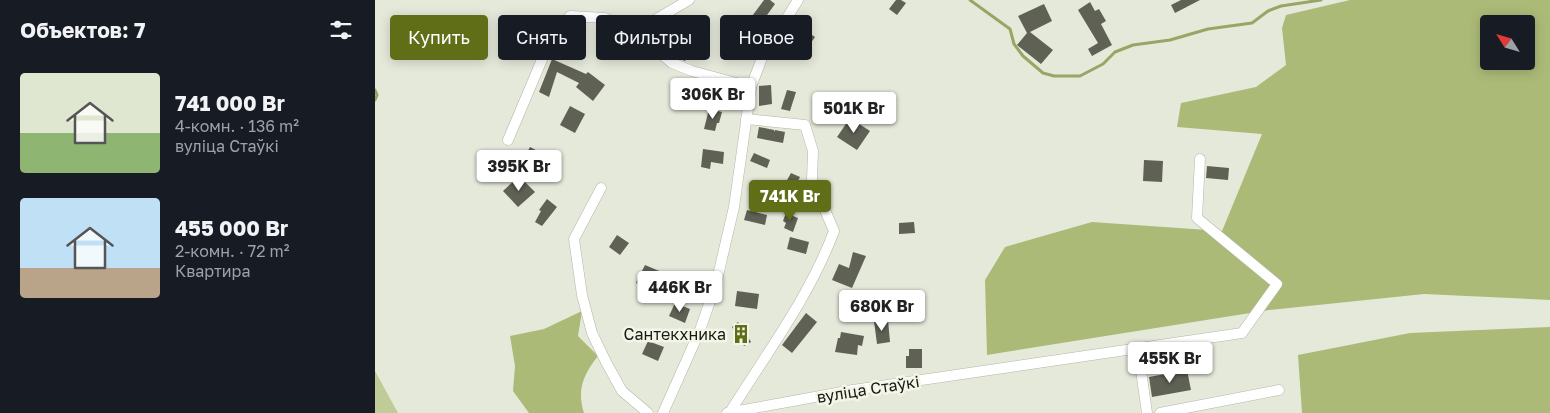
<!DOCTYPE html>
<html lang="ru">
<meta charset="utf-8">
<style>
body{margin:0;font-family:"Golos Text",sans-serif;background:#20242c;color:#f1f3f6;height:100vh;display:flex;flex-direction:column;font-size:19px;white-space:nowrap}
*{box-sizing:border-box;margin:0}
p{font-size:16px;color:#9ea1a6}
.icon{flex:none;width:28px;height:28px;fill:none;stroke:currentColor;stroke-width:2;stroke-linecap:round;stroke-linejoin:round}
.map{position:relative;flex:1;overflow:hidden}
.sheet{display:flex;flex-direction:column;background:#171b24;width:375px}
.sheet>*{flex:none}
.top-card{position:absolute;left:15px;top:15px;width:475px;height:45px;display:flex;gap:10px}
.needle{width:32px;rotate:307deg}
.controls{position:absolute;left:1105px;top:15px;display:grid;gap:10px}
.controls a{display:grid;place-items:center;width:55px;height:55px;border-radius:5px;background:#171b24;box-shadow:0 2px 12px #0003;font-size:25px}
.price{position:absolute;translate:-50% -42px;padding:0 11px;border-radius:5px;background:#fff;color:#222;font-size:16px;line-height:32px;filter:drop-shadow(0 1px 2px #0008)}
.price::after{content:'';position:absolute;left:50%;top:30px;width:15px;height:11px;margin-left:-8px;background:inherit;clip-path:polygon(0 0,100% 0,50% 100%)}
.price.current{background:#616e18;color:#fff}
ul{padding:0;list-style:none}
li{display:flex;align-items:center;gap:15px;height:125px;padding:0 20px}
li span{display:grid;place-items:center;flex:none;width:140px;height:100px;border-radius:5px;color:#555}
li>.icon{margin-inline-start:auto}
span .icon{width:60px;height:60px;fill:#fffc;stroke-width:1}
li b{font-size:21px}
h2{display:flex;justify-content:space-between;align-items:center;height:60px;padding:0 20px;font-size:21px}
.tag{padding:0 18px;border-radius:5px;background:#171b24;box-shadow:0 2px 12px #0003;font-size:18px;line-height:45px}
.tag.current{background:#616e18;color:#fff}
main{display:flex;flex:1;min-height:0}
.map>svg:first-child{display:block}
</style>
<main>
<section class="sheet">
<h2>Объектов: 7<svg class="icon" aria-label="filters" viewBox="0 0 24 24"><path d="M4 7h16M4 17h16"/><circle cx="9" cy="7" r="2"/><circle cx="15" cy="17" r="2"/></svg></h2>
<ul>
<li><span style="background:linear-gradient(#dfe7d0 60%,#8fb573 0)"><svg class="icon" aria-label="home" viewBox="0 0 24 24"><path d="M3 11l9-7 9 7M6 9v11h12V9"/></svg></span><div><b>741 000 Br</b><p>4-комн. · 136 m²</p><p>вуліца Стаўкі</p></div></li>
<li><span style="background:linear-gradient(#bfe0f5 70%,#b9a48a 0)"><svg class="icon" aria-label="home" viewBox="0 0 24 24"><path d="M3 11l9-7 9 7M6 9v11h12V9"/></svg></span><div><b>455 000 Br</b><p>2-комн. · 72 m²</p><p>Квартира</p></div></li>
</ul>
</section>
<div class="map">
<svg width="1175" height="413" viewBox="0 0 1175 413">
<rect width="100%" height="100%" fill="#e5e9da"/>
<polygon fill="#c0cc97" points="0,370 0,371 23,413 0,413"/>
<g fill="#acba78" fill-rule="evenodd">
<path d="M 975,0 L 1175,0 L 1175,300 L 1049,294 L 894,310 L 612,355 L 610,280 L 630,247 L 717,222 L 847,231 L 887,134 L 802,127 L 806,103 L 881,87 L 911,65 L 907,28 L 911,15 ZM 1114,24 L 1151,24 L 1151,61 L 1114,61 Z"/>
<path d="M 207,311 L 203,336 L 223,356 C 208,375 202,390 209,413 L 154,413 L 138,391 L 140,366 L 135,336 L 169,329 Z"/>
<polygon points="1175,327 1175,413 927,413 923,355 1035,333"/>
</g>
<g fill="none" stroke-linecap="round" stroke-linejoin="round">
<g stroke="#98a665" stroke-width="3">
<polyline points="595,0 635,29 639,44 648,56 668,73 679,76 705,76 728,64 740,52 758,45 795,40 833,29 877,23 893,11 906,6 946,0"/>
<polyline points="0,90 2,95 0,100"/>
</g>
</g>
<g fill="#5e6154">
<polygon points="389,0 395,0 400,4 382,29 384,31 377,42 361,32 369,20 372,23"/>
<polygon points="521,0 526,0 531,3 522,15 514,9"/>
<polygon points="806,0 825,0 800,13 796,5"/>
<polygon points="715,2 720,11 724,9 731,21 726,24 737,45 717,56 713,49 723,43 703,10"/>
<polygon points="669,4 677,21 655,32 678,50 666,64 642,45 652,33 643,16"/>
<polygon points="288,23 295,29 283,43 275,36"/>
<polygon points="422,25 440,37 430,51 412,39"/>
<polygon points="306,44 316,50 310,61 299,56"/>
<polygon points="177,59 211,74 213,72 230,85 218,101 201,87 204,83 182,72 174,97 164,92"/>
<polygon points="327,81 360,90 356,99 325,86"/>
<polygon points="396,85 397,104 384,106 384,86"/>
<polygon points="412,90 421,92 415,111 406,109"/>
<polygon points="195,106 210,114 200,133 185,125"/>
<polygon points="334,109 347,112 344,123 342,123 340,131 329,129"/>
<polygon points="475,118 495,131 482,150 462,137"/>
<polygon points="384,127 399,130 400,132 400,130 410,132 408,143 382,138"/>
<polygon points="155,147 178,159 172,170 149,158"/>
<polygon points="328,149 349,152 348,164 336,162 335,169 326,167"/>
<polygon points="379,153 395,160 392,168 375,161"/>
<polygon points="769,160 788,161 787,182 768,181"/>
<polygon points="832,166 854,168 853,180 831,178"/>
<polygon points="416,173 425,177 414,198 405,193"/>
<polygon points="144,176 160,192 143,207 128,191"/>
<polygon points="172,199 182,207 167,226 160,222 166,211 164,210"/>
<polygon points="372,210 392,215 390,225 369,220"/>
<polygon points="411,213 423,218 418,232 409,228 411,223 408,221"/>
<polygon points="539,222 540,233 524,234 524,223"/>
<polygon points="242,235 254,243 245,255 234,247"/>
<polygon points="415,237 434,242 431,254 412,249"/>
<polygon points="478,252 491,256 477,288 457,280 464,264 474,268"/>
<polygon points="270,265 296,276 291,287 296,289 292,297 261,283"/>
<polygon points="362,291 384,294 382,309 360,306"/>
<polygon points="300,303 315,309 310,323 294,316"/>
<polygon points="431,313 442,322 417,353 407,345"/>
<polygon points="513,320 515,342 502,344 499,321"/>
<polygon points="363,322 376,342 369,346 357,327"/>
<polygon points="466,332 489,336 487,346 483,345 482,355 460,352 463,338 465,338"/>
<polygon points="273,341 289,347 283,361 267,354"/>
<polygon points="534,349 547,349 547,368 531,368 531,356 534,356"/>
<polygon points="812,370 816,390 777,397 774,377"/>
</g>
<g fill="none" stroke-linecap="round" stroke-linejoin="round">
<g stroke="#b2b6a7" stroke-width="11">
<g id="minor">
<polyline points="259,32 297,63 317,71 376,87"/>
<polyline points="133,140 171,50 195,16 230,18 259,32 314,0"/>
<polyline points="226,188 199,239 207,295 217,333 231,362 247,391 273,413"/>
<polyline points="763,349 772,413"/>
<path d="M 355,412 C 391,354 435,296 459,231 L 437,180 L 438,151 L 430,125 L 371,119"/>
<polyline points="288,413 325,330 341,284 359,207 376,87 387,58 423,0"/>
<polyline points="352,413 478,390 867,333 902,284 822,218 825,159"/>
<polyline points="785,413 904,390"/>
</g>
</g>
<use href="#minor" stroke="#fff" stroke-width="10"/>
</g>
<defs>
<g id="building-bare" transform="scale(1.5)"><path d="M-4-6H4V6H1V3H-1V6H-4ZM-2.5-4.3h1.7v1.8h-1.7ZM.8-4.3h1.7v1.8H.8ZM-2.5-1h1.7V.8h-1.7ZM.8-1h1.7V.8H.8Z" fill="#616e18" stroke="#f3f6e7" stroke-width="2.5" paint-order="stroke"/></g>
</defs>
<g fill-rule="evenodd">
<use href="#building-bare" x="366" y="334"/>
</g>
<g text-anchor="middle" stroke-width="5" stroke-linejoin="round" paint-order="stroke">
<g font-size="16" fill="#181914" stroke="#f3f6e7" text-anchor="end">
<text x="351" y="340">Сантекхника</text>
</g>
<g font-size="16" fill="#181914" stroke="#f3f6e7">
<text transform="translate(493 389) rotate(-9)" y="6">вуліца Стаўкі</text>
</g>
</g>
</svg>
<div class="controls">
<a><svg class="needle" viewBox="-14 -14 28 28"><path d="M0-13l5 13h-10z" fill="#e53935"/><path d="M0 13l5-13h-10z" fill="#9ea1a6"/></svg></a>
</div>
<b class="price" style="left:338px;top:120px">306K Br</b>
<b class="price" style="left:479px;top:134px">501K Br</b>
<b class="price" style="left:144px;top:192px">395K Br</b>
<b class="price current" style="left:415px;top:222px">741K Br</b>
<b class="price" style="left:305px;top:313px">446K Br</b>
<b class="price" style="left:507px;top:332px">680K Br</b>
<b class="price" style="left:795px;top:384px">455K Br</b>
<div class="top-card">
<a class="tag current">Купить</a>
<a class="tag">Снять</a>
<a class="tag">Фильтры</a>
<a class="tag">Новое</a>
</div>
</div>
</main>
